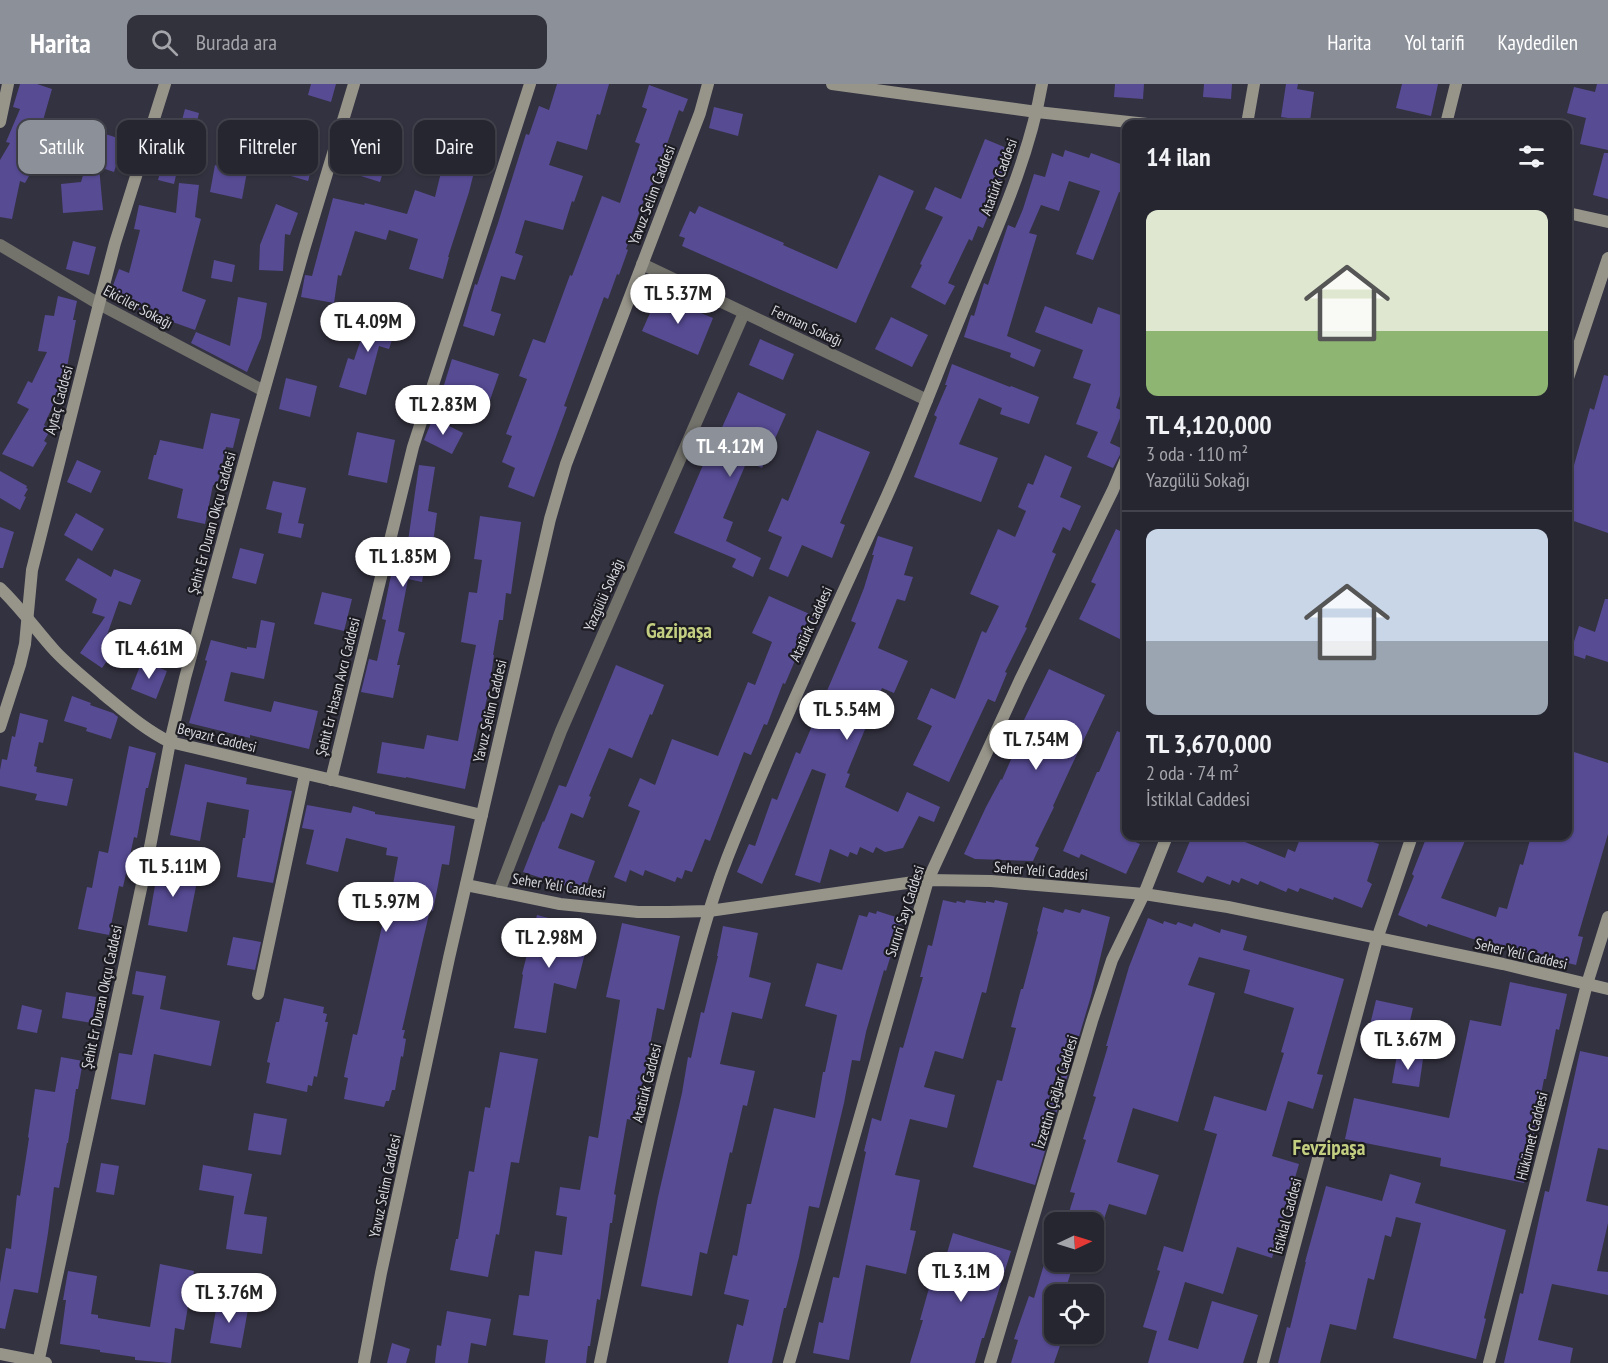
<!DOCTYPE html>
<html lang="tr">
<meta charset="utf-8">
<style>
body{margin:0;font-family:"PT Sans Narrow",sans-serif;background:#32323c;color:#f1f3f6;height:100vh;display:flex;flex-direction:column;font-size:22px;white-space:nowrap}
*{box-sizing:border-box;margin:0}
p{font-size:20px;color:#a4a5ab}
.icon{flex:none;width:33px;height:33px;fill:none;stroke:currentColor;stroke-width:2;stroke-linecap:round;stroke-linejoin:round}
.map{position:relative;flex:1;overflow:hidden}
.drawer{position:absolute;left:1122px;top:36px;width:450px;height:720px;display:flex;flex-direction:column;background:#262630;border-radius:12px;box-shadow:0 2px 4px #0004,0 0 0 2px #42434c}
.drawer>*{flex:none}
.top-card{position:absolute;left:18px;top:36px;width:570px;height:54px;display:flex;gap:12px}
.needle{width:39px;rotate:86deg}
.fabs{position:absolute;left:1044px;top:1128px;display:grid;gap:12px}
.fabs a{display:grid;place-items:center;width:60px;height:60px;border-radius:12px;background:#262630;box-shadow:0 2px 4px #0004,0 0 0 2px #42434c;font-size:30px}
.price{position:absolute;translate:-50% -51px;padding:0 14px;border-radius:21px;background:#fff;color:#222;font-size:20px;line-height:39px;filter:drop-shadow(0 2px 3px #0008)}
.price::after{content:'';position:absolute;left:50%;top:36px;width:18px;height:14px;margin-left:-9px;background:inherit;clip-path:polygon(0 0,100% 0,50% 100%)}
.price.on{background:#8c9099;color:#fff}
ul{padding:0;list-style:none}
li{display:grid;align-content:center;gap:12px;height:318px;padding:0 24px}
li+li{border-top:2px solid #42434c}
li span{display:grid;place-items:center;height:186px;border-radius:12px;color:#555}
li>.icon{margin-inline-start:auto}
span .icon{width:108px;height:108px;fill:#fffc;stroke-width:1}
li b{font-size:26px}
h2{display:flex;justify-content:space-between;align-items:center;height:72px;padding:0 24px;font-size:26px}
.chip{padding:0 21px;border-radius:12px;background:#262630;box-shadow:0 2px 4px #0004,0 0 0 2px #42434c;font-size:21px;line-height:54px}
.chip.on{background:#8c9099;color:#fff}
header{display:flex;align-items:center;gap:36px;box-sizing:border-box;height:84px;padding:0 30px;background:#8c9099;color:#fff}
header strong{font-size:28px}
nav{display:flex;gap:33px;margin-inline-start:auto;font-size:21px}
.search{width:420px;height:54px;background:#32323c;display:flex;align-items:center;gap:15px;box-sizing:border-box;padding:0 21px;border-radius:12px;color:#a4a5ab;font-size:22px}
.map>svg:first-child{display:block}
</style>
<header>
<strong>Harita</strong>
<div class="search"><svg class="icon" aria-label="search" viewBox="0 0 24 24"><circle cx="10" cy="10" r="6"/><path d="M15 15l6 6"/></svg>Burada ara</div>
<nav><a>Harita</a><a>Yol tarifi</a><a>Kaydedilen</a></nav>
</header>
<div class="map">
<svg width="1608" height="1279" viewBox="0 0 1608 1279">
<rect width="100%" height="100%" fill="#333240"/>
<g fill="#574b94">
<polygon points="20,0 37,0 52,5 42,40 29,73 37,78 25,99 20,97 12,135 0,133 0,76 10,59 6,58 20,25 13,23"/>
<polygon points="311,0 336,0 331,18 308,11"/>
<polygon points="557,0 609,0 600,31 597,30 587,66 557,57 549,81 583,92 574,118 572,117 563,146 525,136 515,169 523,172 515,196 501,192 491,227 501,230 494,252 463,242 475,200 477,201 498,139 526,50 529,51 539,22 549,26"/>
<polygon points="1115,0 1144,0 1143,15 1114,13"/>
<polygon points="1204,0 1232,0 1231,15 1203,13"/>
<polygon points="1286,0 1298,0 1297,5 1314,8 1310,37 1281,33"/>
<polygon points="1402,0 1438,0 1431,32 1396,24"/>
<polygon points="1597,0 1608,0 1608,66 1580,60 1586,34 1567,29 1574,3 1595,8"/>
<polygon points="649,1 688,15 683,28 679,26 648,114 645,113 626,165 628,166 619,191 617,190 608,215 604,213 564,322 567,323 534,413 508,403 515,384 502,378 512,352 506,350 527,295 519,292 533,255 545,259 563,210 570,191 572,192 602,112 620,119 640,60 635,58 647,25 642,23"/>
<polygon points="714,23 743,30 738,52 709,44"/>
<polygon points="185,25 199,29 189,71 177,69 182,44 180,44"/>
<polygon points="96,47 124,56 114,88 99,83 103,126 63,129 61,100 81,98"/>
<polygon points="453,53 485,62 480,81 476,80 469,108 448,173 449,173 443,195 409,185 418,155 389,146 386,156 355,147 341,192 338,191 334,219 301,213 305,191 312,192 333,114 364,121 365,119 407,130 415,106 435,113 444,76 447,77"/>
<polygon points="985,55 1014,67 983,144 978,142 972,157 969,155 948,199 955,202 945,221 911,203 922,181 920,180 943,133 925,125 935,103 961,115"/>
<polygon points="354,57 389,68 380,98 345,87"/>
<polygon points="293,58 317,65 308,97 284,90"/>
<polygon points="1065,66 1089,74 1091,69 1126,82 1126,110 1119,108 1093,176 1076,170 1100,107 1069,97 1059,127 1041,121 1029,149 1037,151 1007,252 1041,266 1034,283 1010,273 1011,269 964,253 971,231 974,232 984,199 988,201 1008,141 1015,144 1023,125 1034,90 1045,93 1052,69 1063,73"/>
<polygon points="1604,69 1608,69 1608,115 1593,111"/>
<polygon points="165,70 180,74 174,100 158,96"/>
<polygon points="215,81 247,88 242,115 210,108"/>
<polygon points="879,91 914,107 856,239 682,162 685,154 679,152 690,127 695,130 699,122 784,159 783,161 837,185"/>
<polygon points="179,99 199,101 195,133 201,135 182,207 206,216 195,246 139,226 140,221 110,210 119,185 129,189 140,146 134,145 139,121 176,129"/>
<polygon points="276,120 298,129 290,151 285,150 283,187 259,186 260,161"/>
<polygon points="73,157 96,163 89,191 66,185"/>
<polygon points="214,176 235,181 232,198 211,194"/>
<polygon points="658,211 713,234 698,271 642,247"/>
<polygon points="58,212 77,217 73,236 76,236 67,283 70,285 44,341 51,345 44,357 47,359 33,383 2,370 29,325 17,319 28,297 32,299 47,268 38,267 45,231 54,232"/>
<polygon points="238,213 267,219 261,254 247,288 191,259 196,248 230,262"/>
<polygon points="1045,222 1092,240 1098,223 1126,233 1126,293 1116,324 1123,327 1110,359 1123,365 1113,384 1087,373 1098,348 1076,340 1091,300 1073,294 1083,266 1035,248"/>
<polygon points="370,228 398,238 389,265 379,262 366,311 339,303 348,274 354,276"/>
<polygon points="891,233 928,251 912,283 875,265"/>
<polygon points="760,255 794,270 783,296 749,281"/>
<polygon points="452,275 499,290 490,316 444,301"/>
<polygon points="952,280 1010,303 1011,302 1039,313 1029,340 1000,330 1002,324 979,314 959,360 998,374 981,418 914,393 937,333 934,331 947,301 945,301"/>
<polygon points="1604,291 1608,292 1608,449 1568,435 1568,391 1571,392 1590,324 1594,326"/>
<polygon points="286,294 317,302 310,333 279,325"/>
<polygon points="738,308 786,330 762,384 747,377 723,434 733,438 726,457 761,474 753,493 732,483 736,475 674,449 703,381 705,381"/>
<polygon points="211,329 240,335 233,364 226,363 217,402 213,401 205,440 177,434 183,405 148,395 154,371 156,371 160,356 203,365"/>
<polygon points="433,334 463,349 452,370 424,356"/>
<polygon points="817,346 870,368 840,439 845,441 832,474 802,461 788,493 769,485 782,453 768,447 782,414 788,417"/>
<polygon points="357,348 395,356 387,399 348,391"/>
<polygon points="1045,371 1072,383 1060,413 1081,422 1070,447 1063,443 1052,468 1056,470 1025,543 1027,544 1005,588 1007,589 995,618 988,615 949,698 913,681 932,642 917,635 931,604 955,615 982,547 986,549 999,522 970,510 998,445 1015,453 1026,427 1018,423 1028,399 1033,401"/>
<polygon points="77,376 101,387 91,409 67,398"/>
<polygon points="419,381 435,383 428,427 437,429 433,459 429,459 422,498 408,495 398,547 405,549 397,581 400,581 393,614 361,608 369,575 377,577 386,536 382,535 397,462 407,464"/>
<polygon points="0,387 27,402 26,404 28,405 24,412 26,413 20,426 0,414"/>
<polygon points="273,397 306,404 298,439 304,440 301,454 278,449 282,429 266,425"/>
<polygon points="76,429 104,445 92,467 64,451"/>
<polygon points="480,432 521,438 511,510 506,509 503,536 499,536 493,571 494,571 490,600 481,642 478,642 465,705 406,693 406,694 377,689 382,658 424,665 427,651 458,657 476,561 461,558 469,508 477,509 482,476 474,475"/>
<polygon points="0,443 14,448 3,484 0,484"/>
<polygon points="1116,445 1126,450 1126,558 1079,535 1096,500 1091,498"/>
<polygon points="878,452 913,463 904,491 913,493 905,517 897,515 878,564 908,577 894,609 882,604 847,689 850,690 845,703 898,728 907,708 940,723 934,738 919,732 903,764 885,768 876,763 873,769 860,763 857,771 850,768 848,773 830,765 820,799 795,791 826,690 812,685 762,800 737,788 749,760 755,762 772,714 777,716 796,668 800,670 856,539 851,537 864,504 874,471 872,471"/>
<polygon points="240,464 264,470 256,500 232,494"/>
<polygon points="78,474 111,493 114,485 141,496 131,521 119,517 107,551 119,560 102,584 80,569 105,533 92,529 97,515 65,496"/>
<polygon points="322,508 352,515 344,547 314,540"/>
<polygon points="769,512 814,532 785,600 783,599 767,641 764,640 751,671 744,668 710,757 705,755 692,788 685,786 682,795 677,793 675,798 645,786 643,792 630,786 626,798 614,793 640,727 628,722 640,694 655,701 672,655 718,672 748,598 755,601 772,558 752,549"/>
<polygon points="1605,515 1608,515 1608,578 1586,571 1585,575 1570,570 1579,542 1595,548"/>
<polygon points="261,536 275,539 264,595 231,588 224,617 271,628 274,617 318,627 309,665 250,651 250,654 189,639 207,577 205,576 211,556 247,565 247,563 256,564"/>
<polygon points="142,577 167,587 156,615 131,605"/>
<polygon points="616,581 664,601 652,631 650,630 632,674 609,664 589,712 591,713 583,734 571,729 558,764 595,777 584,808 523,788 543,737 544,738 559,701 566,703"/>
<polygon points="1049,585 1105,611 1070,685 1053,722 1054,723 1035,762 1039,764 1033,777 975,775 964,770 986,723 1001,695 1002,696 1023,648 1019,646"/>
<polygon points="72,612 91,619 90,621 113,629 118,633 111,655 86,647 87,644 64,637"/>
<polygon points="20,629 48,636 43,659 39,658 34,682 37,683 36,688 73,695 67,722 35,716 37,710 0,702 0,686 2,675 7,676 12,652 15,653"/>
<polygon points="1117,647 1126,651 1126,754 1140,760 1126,790 1081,770 1079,774 1063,767 1097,688 1099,688"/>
<polygon points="129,662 156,669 148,704 146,704 137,754 134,753 123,803 119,802 109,851 78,845 87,803 92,804 99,767 108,769"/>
<polygon points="1574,668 1608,679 1608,750 1578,852 1583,853 1576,881 1482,858 1428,840 1427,843 1398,831 1414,792 1412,790 1427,752 1467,752 1441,814 1496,833 1499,823 1507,825 1520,780 1523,781 1531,752 1568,752 1568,743 1574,722 1568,719 1568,690"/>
<polygon points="185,680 247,694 246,700 292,707 273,799 237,793 243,754 245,754 249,726 207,718 200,757 170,751"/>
<polygon points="307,721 351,729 353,722 375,728 375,730 455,742 449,781 442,780 433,827 430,826 402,946 405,946 403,954 406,955 403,973 401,972 395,1006 392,1006 389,1017 386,1017 384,1023 344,1015 348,994 344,993 353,950 357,951 383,838 386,839 398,773 386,771 387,764 346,754 338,788 306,780 314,746 302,744"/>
<polygon points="1192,752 1230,752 1285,774 1288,765 1295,768 1301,752 1356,752 1379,760 1367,797 1372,800 1362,824 1334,813 1333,816 1300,804 1298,808 1288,804 1286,808 1260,797 1258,801 1241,794 1239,799 1232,796 1230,801 1207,792 1203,799 1177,788"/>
<polygon points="159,779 199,787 187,848 148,841"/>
<polygon points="943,816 956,819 957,817 965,819 966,816 986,819 986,817 994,819 995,816 1008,819 986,909 982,908 963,975 935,967 924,1003 955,1011 947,1044 910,1035 895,1091 920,1096 910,1146 916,1147 906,1190 866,1181 849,1276 813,1269 819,1238 823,1239 833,1193 839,1194 866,1068 864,1067 872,1034 881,1037 900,963 903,964 923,893 920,893 928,861 932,862"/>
<polygon points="1043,823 1063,829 1065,825 1080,829 1082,825 1110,833 1091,912 1035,1101 973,1083 997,996 1002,997 1016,944 1011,943 1021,905 1023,905 1038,848 1037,847"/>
<polygon points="877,827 902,835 886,887 884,886 866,948 860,977 852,976 844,1019 819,1124 809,1122 799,1173 786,1224 784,1224 772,1279 728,1279 737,1240 743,1242 749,1216 724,1210 733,1171 737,1172 747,1120 751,1120 774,1024 815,1034 823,988 825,988 837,931 805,922 817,879 842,886 859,831 867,833 869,828 876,830"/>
<polygon points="537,831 591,845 576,905 554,899 546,949 514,944 523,891 522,890"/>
<polygon points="1148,834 1163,840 1164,837 1176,841 1178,838 1192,843 1194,839 1220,849 1221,845 1247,852 1243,866 1344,895 1317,990 1323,991 1313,1025 1288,1017 1272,1072 1299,1080 1272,1174 1237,1163 1223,1210 1185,1198 1168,1256 1198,1265 1212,1217 1258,1231 1243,1279 1148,1279 1157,1247 1143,1243 1160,1187 1157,1186 1164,1162 1183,1168 1217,1050 1204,1046 1214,1012 1266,1027 1284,969 1281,968 1294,924 1244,909 1250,886 1199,873 1188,901 1215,909 1178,1038 1133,1024 1117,1078 1159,1091 1146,1131 1109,1120 1103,1138 1066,1138 1075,1109 1070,1108 1086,1056 1083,1055 1096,1013 1093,1012 1108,962 1106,962 1129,883"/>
<polygon points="622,839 680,852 664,926 657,924 636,1037 627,1035 614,1110 616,1111 612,1139 610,1139 600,1216 597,1215 590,1262 588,1262 586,1279 545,1279 548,1256 513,1251 519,1211 529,1212 535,1167 562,1171 567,1133 556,1131 560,1103 580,1106 589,1052 598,1054 620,916 606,913"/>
<polygon points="723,842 758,849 749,893 771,899 762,935 732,928 720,980 755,987 747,1022 743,1021 732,1069 730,1068 707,1170 700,1168 692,1212 641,1202 658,1113 682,1009 688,973 691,974 701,928 704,929 718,872 717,872"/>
<polygon points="233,853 261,858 255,886 227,881"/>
<polygon points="136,887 166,892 160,925 220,937 211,982 154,970 145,1021 111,1015 119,969 132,971 144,912 132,910"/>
<polygon points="1510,898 1567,910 1559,946 1556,945 1546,995 1544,995 1524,1099 1440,1082 1441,1074 1345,1055 1354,1014 1449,1034 1470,936 1501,942"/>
<polygon points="66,908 96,913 92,939 62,934"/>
<polygon points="284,914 324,923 323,929 327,930 325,938 328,938 317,993 314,992 312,1002 308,1001 307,1008 266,999 270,979 267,978 273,951 276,938 279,938"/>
<polygon points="1376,916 1413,924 1406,954 1369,945"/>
<polygon points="22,921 42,926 37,949 17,945"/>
<polygon points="1580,967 1608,973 1608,1066 1598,1064 1586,1117 1608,1122 1608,1139 1597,1187 1608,1188 1608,1211 1552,1200 1538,1256 1573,1264 1570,1279 1504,1279 1520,1209 1523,1210 1545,1107 1549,1108"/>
<polygon points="500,968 538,975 519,1079 511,1078 499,1151 496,1150 488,1193 450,1186 456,1155 458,1155 469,1087 474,1088 485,1023 490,1024"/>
<polygon points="1397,971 1423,975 1419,1003 1392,999"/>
<polygon points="61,973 83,977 78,1005 76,1005 68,1059 67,1059 59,1104 54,1103 48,1149 38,1209 14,1205 5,1245 0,1244 0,1199 6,1164 11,1165 17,1111 20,1112 29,1054 28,1053 35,1005 55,1008"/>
<polygon points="254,1029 287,1035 281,1071 248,1066"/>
<polygon points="101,1079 119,1082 114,1111 96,1108"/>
<polygon points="203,1081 252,1090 244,1130 267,1133 262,1170 226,1165 234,1112 199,1106"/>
<polygon points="1390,1090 1421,1099 1415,1119 1506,1146 1484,1234 1486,1235 1476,1275 1393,1254 1421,1139 1396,1133 1391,1153 1385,1151 1374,1196 1368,1194 1356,1246 1330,1240 1320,1279 1278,1279 1287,1243 1290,1244 1306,1178 1305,1178 1326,1102 1382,1117"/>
<polygon points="953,1149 1011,1167 984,1254 982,1254 975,1279 910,1279 923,1236 920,1236 931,1197 938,1199"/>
<polygon points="1045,1177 1072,1185 1064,1210 1054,1210 1054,1250 1064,1250 1054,1279 1011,1279 1018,1256 1014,1255 1029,1212 1034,1214"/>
<polygon points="160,1180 194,1187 184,1246 175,1244 171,1279 135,1276 135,1273 100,1268 100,1266 60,1260 66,1216 63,1216 68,1187 97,1192 91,1230 98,1231 98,1234 150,1243"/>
<polygon points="218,1215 249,1220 241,1264 210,1259"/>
<polygon points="447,1227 491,1235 486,1262 471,1259 468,1279 435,1279 437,1261 441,1262"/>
<polygon points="392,1259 410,1265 406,1279 387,1279"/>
</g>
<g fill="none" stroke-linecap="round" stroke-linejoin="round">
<g stroke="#73726b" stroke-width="12">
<polyline points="0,161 99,220 264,307"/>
<polyline points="642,180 927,316"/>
<polyline points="499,808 561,647 744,229"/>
</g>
<g stroke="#97958a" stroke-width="12">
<polyline points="832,0 1037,28 1147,40"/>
<polyline points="0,38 8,0"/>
<polyline points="1247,40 1254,0"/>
<polyline points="1446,40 1456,0"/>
<polyline points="1568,129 1608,138"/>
<polyline points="1568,294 1608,174"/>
<path d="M 0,504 C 21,524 36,546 55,567 C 69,582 87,596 103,610 C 124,627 145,646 170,658 L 482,731"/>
<polyline points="0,643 20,581 25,560 32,486 99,220 115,159 165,0"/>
<polyline points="331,696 413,363 530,0"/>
<polyline points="466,801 560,820 638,828 669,828 709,827 928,796 991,797 1144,810 1228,823 1503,880 1608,905"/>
<polyline points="258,910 305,690"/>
<polyline points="0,1270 46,1279"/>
<polyline points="38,1279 105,972 150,763 170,658 185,594 251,353 305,162 354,0"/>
<polyline points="364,1279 381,1189 449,874 550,435 566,380 700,29 708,0"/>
<path d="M 600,1279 C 625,1159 650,1039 683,920 C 698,865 712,810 734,757 C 781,641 834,528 886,414 C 913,354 936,292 961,231 C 991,156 1028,81 1042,0"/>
<polyline points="789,1279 928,796 1020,596 1113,406 1126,375"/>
<polyline points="990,1279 1092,937 1112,876 1144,810 1167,752"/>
<polyline points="1263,1279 1377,855 1412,752"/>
<polyline points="1489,1279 1587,900 1608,833"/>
</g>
</g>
<g text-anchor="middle" stroke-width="4.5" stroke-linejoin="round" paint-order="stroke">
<g font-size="15" fill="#d7d7df" stroke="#1b1b21">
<text transform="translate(999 93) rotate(-70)" y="5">Atatürk Caddesi</text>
<text transform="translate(652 111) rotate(-69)" y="5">Yavuz Selim Caddesi</text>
<text transform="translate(138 223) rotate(28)" y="5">Ekiciler Sokağı</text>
<text transform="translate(807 242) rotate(25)" y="5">Ferman Sokağı</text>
<text transform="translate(59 316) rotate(-75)" y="5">Aytaç Caddesi</text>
<text transform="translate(212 439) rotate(-75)" y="5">Şehit Er Duran Okçu Caddesi</text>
<text transform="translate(604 511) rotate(-66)" y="5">Yazgülü Sokağı</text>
<text transform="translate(811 540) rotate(-65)" y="5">Atatürk Caddesi</text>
<text transform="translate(338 603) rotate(-76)" y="5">Şehit Er Hasan Avcı Caddesi</text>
<text transform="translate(490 627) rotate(-77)" y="5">Yavuz Selim Caddesi</text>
<text transform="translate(217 654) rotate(14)" y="5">Beyazıt Caddesi</text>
<text transform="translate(1041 787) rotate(5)" y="5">Seher Yeli Caddesi</text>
<text transform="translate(559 802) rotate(9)" y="5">Seher Yeli Caddesi</text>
<text transform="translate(905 827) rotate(-72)" y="5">Sururi Say Caddesi</text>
<text transform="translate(1521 870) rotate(13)" y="5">Seher Yeli Caddesi</text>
<text transform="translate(102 913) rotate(-78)" y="5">Şehit Er Duran Okçu Caddesi</text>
<text transform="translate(647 999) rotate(-76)" y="5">Atatürk Caddesi</text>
<text transform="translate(1056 1008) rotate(-73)" y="5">İzzettin Çağlar Caddesi</text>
<text transform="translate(1532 1052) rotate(-76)" y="5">Hükümet Caddesi</text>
<text transform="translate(385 1102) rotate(-78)" y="5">Yavuz Selim Caddesi</text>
<text transform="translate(1287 1132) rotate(-75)" y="5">İstiklal Caddesi</text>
</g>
<g font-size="21" font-weight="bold" fill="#c4ce81" stroke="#1b1b21">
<text x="679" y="554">Gazipaşa</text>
<text x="1329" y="1071">Fevzipaşa</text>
</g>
</g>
</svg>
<div class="fabs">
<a><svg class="needle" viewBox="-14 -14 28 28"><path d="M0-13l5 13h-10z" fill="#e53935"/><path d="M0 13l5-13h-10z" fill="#a4a5ab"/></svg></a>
<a><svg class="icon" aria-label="locate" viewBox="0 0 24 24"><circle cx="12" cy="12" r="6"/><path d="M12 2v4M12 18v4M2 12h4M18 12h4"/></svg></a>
</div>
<b class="price" style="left:678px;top:241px">TL 5.37M</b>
<b class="price" style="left:368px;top:269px">TL 4.09M</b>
<b class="price" style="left:443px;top:352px">TL 2.83M</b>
<b class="price on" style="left:730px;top:394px">TL 4.12M</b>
<b class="price" style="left:403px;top:504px">TL 1.85M</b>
<b class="price" style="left:149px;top:596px">TL 4.61M</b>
<b class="price" style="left:847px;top:657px">TL 5.54M</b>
<b class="price" style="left:1036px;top:687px">TL 7.54M</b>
<b class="price" style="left:173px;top:814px">TL 5.11M</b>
<b class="price" style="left:386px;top:849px">TL 5.97M</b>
<b class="price" style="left:549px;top:885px">TL 2.98M</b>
<b class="price" style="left:1408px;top:987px">TL 3.67M</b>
<b class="price" style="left:961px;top:1219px">TL 3.1M</b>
<b class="price" style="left:229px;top:1240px">TL 3.76M</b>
<div class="top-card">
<a class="chip on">Satılık</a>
<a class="chip">Kiralık</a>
<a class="chip">Filtreler</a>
<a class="chip">Yeni</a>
<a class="chip">Daire</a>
</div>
<section class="drawer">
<h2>14 ilan<svg class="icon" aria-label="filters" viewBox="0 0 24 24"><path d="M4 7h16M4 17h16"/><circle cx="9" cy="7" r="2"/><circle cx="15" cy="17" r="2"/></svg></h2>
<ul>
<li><span style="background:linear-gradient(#dfe7d0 65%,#8fb573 0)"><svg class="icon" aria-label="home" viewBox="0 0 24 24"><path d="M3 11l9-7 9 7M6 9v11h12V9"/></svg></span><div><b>TL 4,120,000</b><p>3 oda · 110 m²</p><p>Yazgülü Sokağı</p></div></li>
<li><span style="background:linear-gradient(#c9d6e8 60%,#9aa5b1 0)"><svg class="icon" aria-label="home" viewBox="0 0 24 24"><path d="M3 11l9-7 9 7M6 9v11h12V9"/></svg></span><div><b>TL 3,670,000</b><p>2 oda · 74 m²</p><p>İstiklal Caddesi</p></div></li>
</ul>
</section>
</div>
